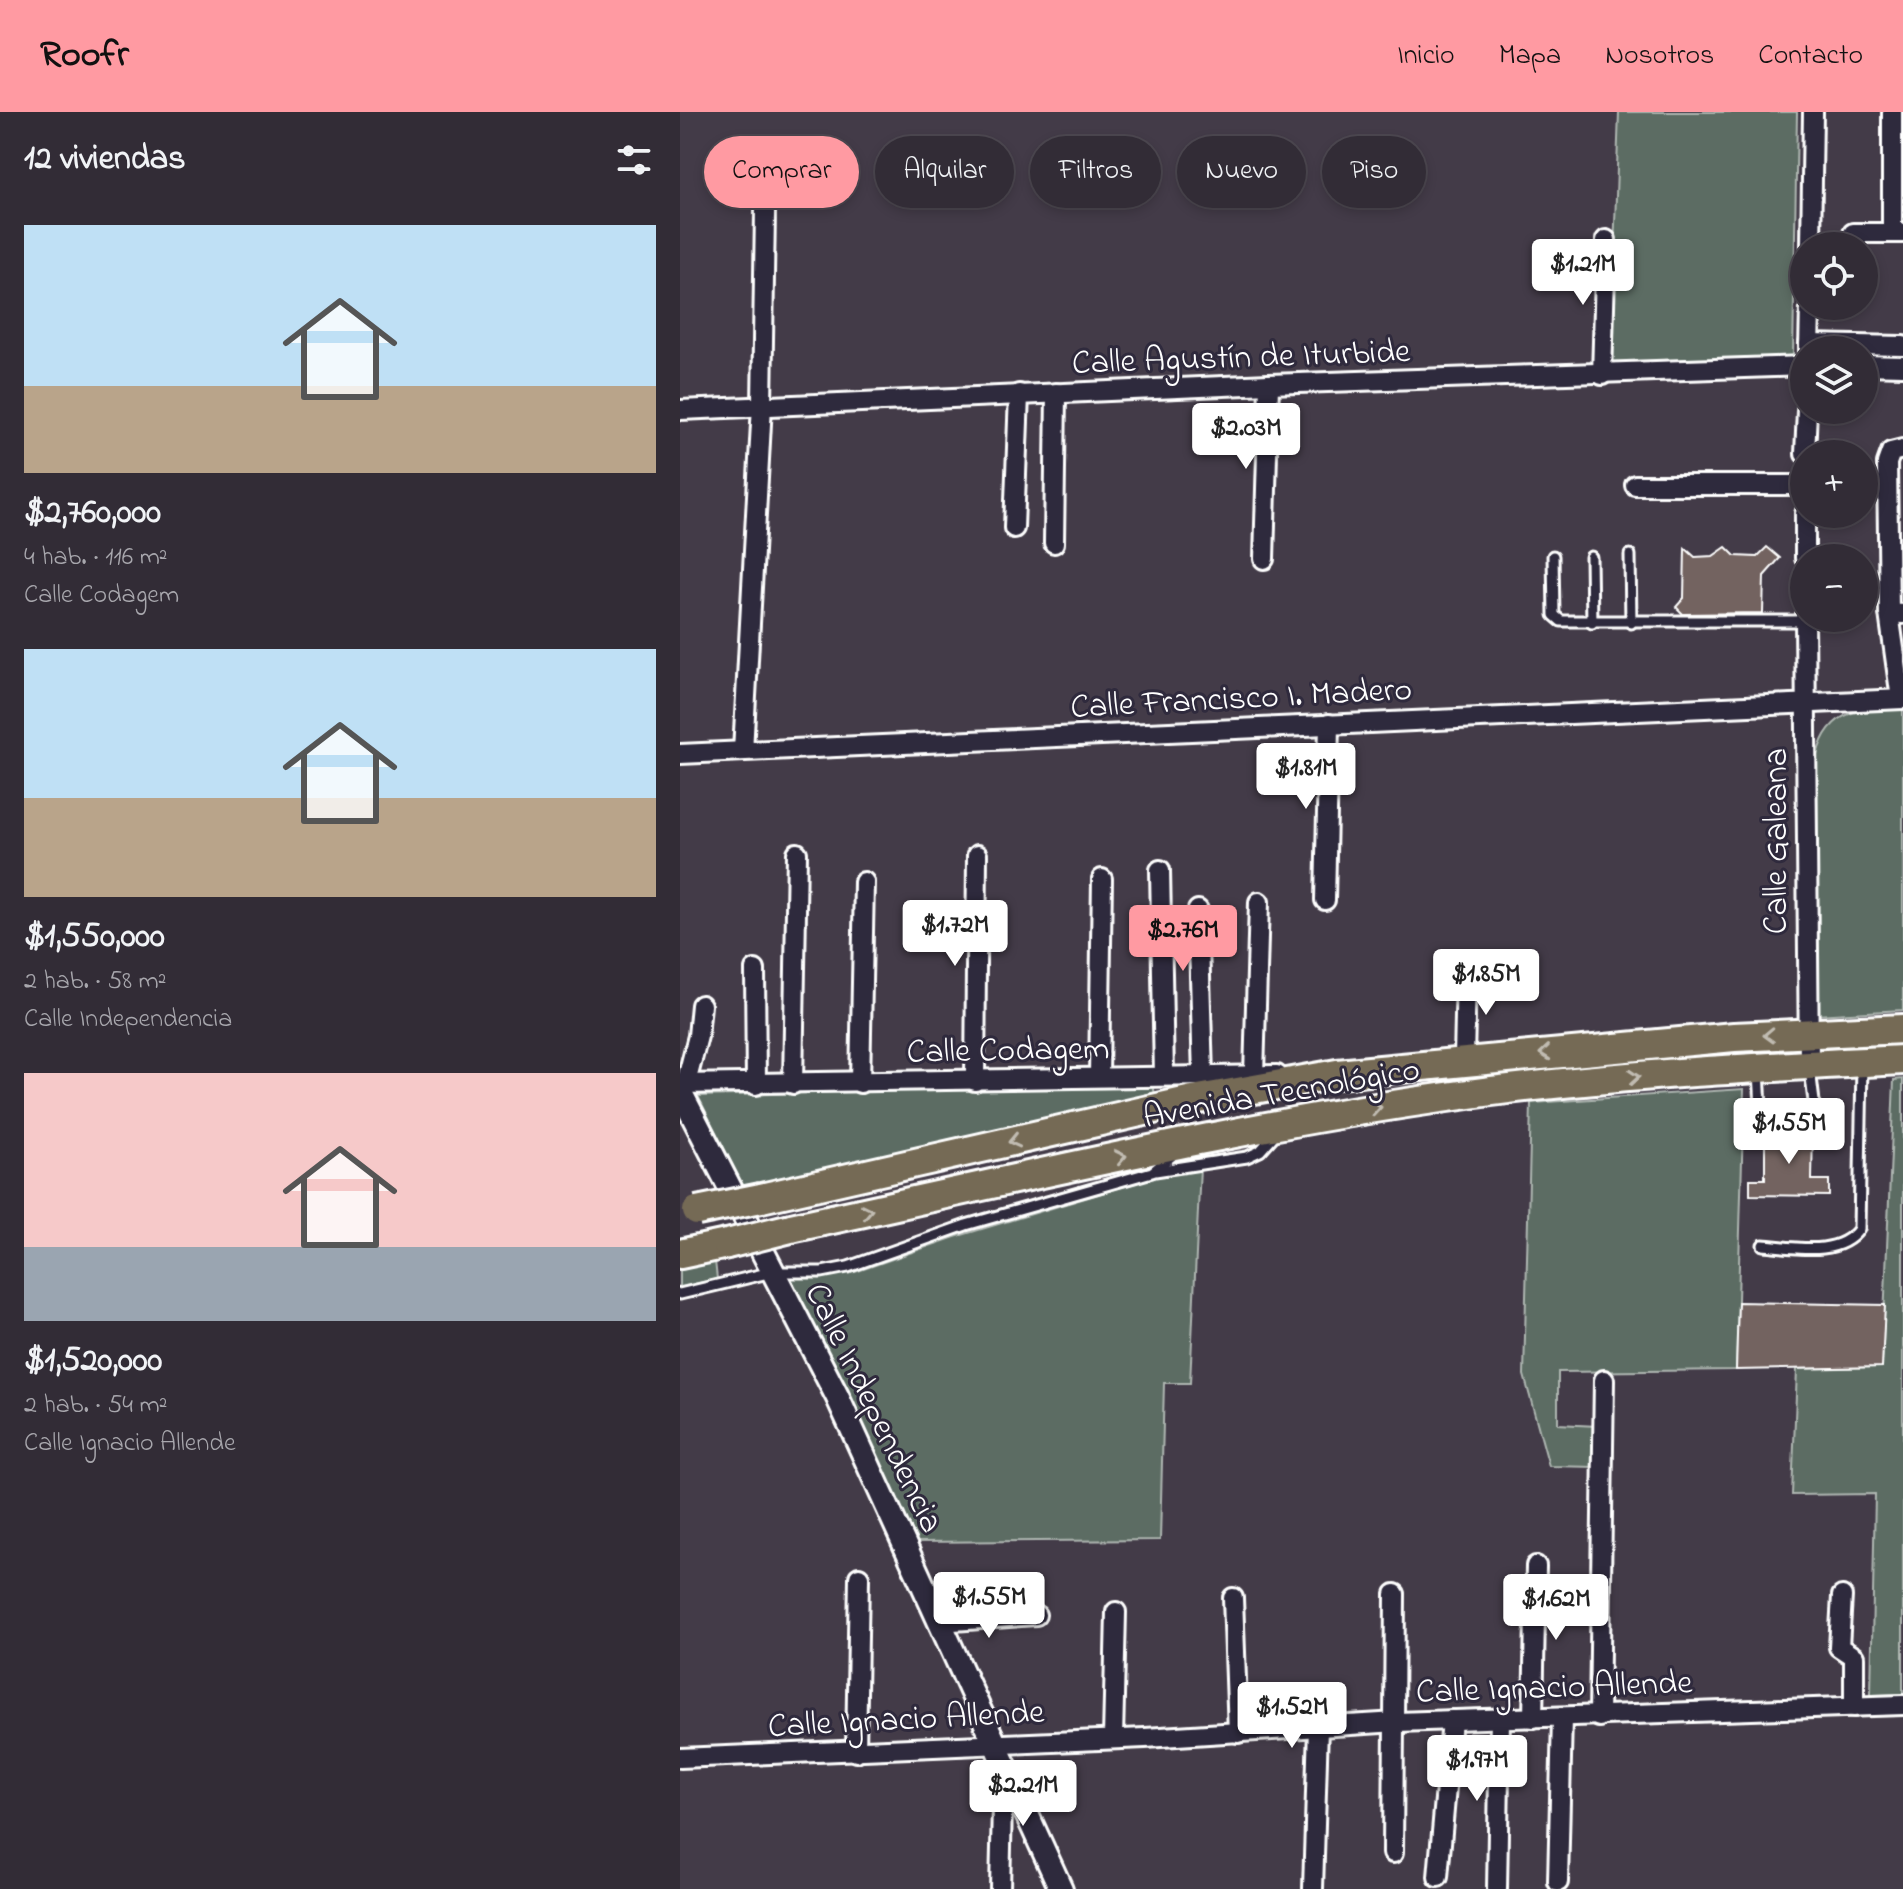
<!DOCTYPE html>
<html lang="es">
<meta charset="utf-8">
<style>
body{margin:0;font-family:"Indie Flower",sans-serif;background:#3a343e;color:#f1f3f6;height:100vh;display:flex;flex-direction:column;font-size:30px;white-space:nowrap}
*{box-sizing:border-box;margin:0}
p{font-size:26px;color:#a8a7ad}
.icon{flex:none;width:44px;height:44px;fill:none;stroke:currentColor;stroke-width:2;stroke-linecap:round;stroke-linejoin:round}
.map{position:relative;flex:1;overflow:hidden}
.side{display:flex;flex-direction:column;background:#322c36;width:680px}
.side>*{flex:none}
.hud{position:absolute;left:24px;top:24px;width:760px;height:72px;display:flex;gap:16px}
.buttons{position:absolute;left:1110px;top:120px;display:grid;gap:16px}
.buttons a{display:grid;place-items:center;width:88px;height:88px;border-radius:50%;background:#322c36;box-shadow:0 4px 12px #0003,0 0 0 2px #4d4851;font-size:40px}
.price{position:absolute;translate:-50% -68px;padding:0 18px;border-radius:8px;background:#fff;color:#222;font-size:26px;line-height:52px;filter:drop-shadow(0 2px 4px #0008)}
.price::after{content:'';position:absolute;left:50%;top:48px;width:24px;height:18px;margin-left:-12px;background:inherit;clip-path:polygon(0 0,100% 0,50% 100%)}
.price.active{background:#ff9aa2;color:#111}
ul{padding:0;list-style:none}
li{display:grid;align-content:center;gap:16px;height:424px;padding:0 24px}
li span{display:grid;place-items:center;height:248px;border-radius:0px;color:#555}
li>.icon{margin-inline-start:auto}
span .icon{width:144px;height:144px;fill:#fffc;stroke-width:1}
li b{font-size:34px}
h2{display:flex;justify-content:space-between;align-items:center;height:96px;padding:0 24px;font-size:34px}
.chip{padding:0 28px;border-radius:36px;background:#322c36;box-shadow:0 4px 12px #0003,0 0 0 2px #4d4851;font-size:28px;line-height:72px}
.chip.active{background:#ff9aa2;color:#111}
header{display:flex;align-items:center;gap:48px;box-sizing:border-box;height:112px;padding:0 40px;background:#ff9aa2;color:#111}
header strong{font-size:38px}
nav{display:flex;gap:44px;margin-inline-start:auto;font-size:28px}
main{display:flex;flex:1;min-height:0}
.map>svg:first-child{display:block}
</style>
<header>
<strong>Roofr</strong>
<nav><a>Inicio</a><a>Mapa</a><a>Nosotros</a><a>Contacto</a></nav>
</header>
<main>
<section class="side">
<h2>12 viviendas<svg class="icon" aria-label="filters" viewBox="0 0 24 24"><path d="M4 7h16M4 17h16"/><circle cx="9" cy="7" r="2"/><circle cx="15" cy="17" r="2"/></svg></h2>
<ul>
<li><span style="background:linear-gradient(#bfe0f5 65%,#b9a48a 0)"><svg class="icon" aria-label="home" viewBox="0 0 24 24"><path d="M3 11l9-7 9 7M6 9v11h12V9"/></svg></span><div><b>$2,760,000</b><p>4 hab. · 116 m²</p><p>Calle Codagem</p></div></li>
<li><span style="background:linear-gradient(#bfe0f5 60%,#b9a48a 0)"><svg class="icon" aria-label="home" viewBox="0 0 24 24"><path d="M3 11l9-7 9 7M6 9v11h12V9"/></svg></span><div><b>$1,550,000</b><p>2 hab. · 58 m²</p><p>Calle Independencia</p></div></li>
<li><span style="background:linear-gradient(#f6c9c9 70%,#9aa5b1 0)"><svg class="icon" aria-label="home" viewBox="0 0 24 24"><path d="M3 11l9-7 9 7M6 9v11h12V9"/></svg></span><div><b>$1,520,000</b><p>2 hab. · 54 m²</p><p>Calle Ignacio Allende</p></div></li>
</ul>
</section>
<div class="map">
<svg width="1223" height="1777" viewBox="0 0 1223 1777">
<rect width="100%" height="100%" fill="#433b48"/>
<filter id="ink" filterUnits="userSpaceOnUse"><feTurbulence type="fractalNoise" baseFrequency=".0125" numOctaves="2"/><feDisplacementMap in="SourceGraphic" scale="16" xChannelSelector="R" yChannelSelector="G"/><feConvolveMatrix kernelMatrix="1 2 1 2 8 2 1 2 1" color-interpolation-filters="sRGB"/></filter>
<g filter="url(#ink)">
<g fill="#5c6c63" stroke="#aeb6b1" stroke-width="2">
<polygon points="939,0 1117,0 1113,246 930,252"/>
<path d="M 1223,595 L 1223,898 L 1135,903 L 1135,653 C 1144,599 1175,596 1223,595 Z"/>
<polygon points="1223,967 1223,1582 1191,1583 1195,1382 1112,1383 1117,1257 1202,1255 1214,968"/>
<polygon points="473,972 475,983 63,1075 18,984"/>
<polygon points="1064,977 1056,1258 878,1260 878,1312 917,1314 917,1355 869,1354 844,1263 851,991"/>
<polygon points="520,1055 510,1271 484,1271 480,1428 237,1430 108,1165 175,1160 275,1125 472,1066"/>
<polygon points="35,1149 37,1167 0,1175 0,1156"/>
</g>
<g fill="#736360" stroke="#fff" stroke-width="2">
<polygon points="1046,435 1055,444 1077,445 1087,435 1100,446 1084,464 1083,501 1003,502 996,495 1004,486 1005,436 1015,445 1033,444"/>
<polygon points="1085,1018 1133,1018 1132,1068 1149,1068 1149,1084 1070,1083 1070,1067 1085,1067"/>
<polygon points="1058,1190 1205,1193 1202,1255 1056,1258"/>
</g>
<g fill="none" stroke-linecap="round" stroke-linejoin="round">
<g stroke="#fff" stroke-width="15">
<g id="service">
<polyline points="950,443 951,511"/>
<polyline points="873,444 874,503 881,509 1125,509"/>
<polyline points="911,445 912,511"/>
<polyline points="1079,959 1081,995 1089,1001 1126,1003 1134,990 1130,957"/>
<polyline points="475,1059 567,1045 580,1039 597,1020"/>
<path d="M 1083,1133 C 1113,1135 1158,1146 1179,1117 L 1182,953"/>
<polyline points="0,1182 92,1160 142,1160 168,1155 286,1113 472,1060 492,1044"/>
</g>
</g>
<g stroke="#fff" stroke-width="24">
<g id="minor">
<polyline points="1212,0 1212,121"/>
<polyline points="1173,121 1223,121"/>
<polyline points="1131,134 1133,0"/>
<polyline points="1129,232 1223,234"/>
<polyline points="1129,238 1130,194"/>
<polyline points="1184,253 1223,254"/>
<polyline points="922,263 926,128"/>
<polyline points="0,298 589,272 1124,254"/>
<polyline points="1223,337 1211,340 1207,351 1209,501 1223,502"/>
<polyline points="1125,342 1127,298"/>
<polyline points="955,373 1124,373"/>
<polyline points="1125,402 1125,446"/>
<polyline points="334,416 339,282"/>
<polyline points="374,431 376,281"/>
<polyline points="584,447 589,272"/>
<polyline points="1209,501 1221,587"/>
<polyline points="1125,506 1129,952"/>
<polyline points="63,639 82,293 86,36"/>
<polyline points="0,642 1223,587"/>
<polyline points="480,758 484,964"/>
<polyline points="645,788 649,612"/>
<polyline points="518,798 523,964"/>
<polyline points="75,858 76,973"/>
<polyline points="784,947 786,861"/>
<polyline points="574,963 579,790"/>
<polyline points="419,965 422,767"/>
<polyline points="295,969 297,743"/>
<polyline points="6,971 18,924 21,893"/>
<polyline points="180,971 184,770"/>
<polyline points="0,972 597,963"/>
<polyline points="113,972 117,741"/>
<polyline points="1162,1484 1159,1535 1174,1545 1174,1595"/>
<polyline points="553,1486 558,1621"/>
<polyline points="259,1510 356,1503"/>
<polyline points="919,1605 924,1268"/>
<polyline points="853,1606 856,1454"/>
<polyline points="433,1627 436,1500"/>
<polyline points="176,1640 179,1465"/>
<polyline points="0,1646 465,1626 717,1610 1223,1593"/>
<polyline points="713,1741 715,1482"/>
<polyline points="758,1765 772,1608"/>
<polyline points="878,1770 882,1605"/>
<polyline points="320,1777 323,1653"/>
<polyline points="633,1777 638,1615"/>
<polyline points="817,1777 820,1606"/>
</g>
</g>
<g stroke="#fff" stroke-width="28">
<polyline id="tertiary" points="0,979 157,1284 381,1777"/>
</g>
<g stroke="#fff" stroke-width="34">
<g id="primary">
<polyline points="81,1086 513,988 657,962 1054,925 1223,917"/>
<path d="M 111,1116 C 343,1066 576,1009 812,979 C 949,962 1086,955 1223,948"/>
<polyline points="0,1142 47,1132"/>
</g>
</g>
<use href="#service" stroke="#2f2a3d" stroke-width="9"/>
<use href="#minor" stroke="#2f2a3d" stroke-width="18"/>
<use href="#tertiary" stroke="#2f2a3d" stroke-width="22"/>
<use href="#primary" stroke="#756a55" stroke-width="28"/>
<g stroke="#fff" stroke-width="34" stroke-linecap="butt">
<g id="primary-bridge">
<polyline points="17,1099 81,1086"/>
<polyline points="47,1132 111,1116"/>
</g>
</g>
<use href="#primary-bridge" stroke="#756a55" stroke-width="28"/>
</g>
<defs><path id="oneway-chevron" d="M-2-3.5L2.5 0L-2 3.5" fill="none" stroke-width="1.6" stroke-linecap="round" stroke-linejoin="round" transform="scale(2)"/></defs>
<g stroke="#c1bcb2">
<use href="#oneway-chevron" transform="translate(1089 923) rotate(178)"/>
<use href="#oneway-chevron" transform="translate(865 941) rotate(175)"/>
<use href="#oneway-chevron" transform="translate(954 965) rotate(-5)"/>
<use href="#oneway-chevron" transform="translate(696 996) rotate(-9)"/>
<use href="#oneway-chevron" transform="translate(334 1029) rotate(167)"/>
<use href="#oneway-chevron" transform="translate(441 1045) rotate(-12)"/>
<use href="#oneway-chevron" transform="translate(187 1099) rotate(-12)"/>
</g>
</g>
<g text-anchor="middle" stroke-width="6" stroke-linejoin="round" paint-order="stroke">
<g font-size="34" fill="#fff" stroke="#2f2a3d">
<text transform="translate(561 243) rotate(-2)" y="12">Calle Agustín de Iturbide</text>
<text transform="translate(561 584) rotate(-3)" y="12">Calle Francisco I. Madero</text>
<text transform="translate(1094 729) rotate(-90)" y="12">Calle Galeana</text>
<text transform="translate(328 936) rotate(-1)" y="12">Calle Codagem</text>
<text transform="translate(601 979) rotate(-10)" y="12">Avenida Tecnológico</text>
<text transform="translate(196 1295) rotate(64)" y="12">Calle Independencia</text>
<text transform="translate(874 1573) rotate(-2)" y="12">Calle Ignacio Allende</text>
<text transform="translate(226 1605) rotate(-3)" y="12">Calle Ignacio Allende</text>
</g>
</g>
</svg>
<div class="buttons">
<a><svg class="icon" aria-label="locate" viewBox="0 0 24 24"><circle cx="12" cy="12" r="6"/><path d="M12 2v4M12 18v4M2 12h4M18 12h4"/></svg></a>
<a><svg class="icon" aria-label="layers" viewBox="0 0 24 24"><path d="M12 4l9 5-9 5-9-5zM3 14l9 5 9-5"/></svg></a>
<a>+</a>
<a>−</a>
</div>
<b class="price" style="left:903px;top:195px">$1.21M</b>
<b class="price" style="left:566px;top:359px">$2.03M</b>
<b class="price" style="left:626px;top:699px">$1.81M</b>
<b class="price" style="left:275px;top:856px">$1.72M</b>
<b class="price active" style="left:503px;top:861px">$2.76M</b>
<b class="price" style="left:806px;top:905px">$1.85M</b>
<b class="price" style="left:1109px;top:1054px">$1.55M</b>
<b class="price" style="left:309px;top:1528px">$1.55M</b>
<b class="price" style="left:876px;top:1530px">$1.62M</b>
<b class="price" style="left:612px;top:1638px">$1.52M</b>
<b class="price" style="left:797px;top:1691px">$1.97M</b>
<b class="price" style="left:343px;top:1716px">$2.21M</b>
<div class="hud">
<a class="chip active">Comprar</a>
<a class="chip">Alquilar</a>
<a class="chip">Filtros</a>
<a class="chip">Nuevo</a>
<a class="chip">Piso</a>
</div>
</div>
</main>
